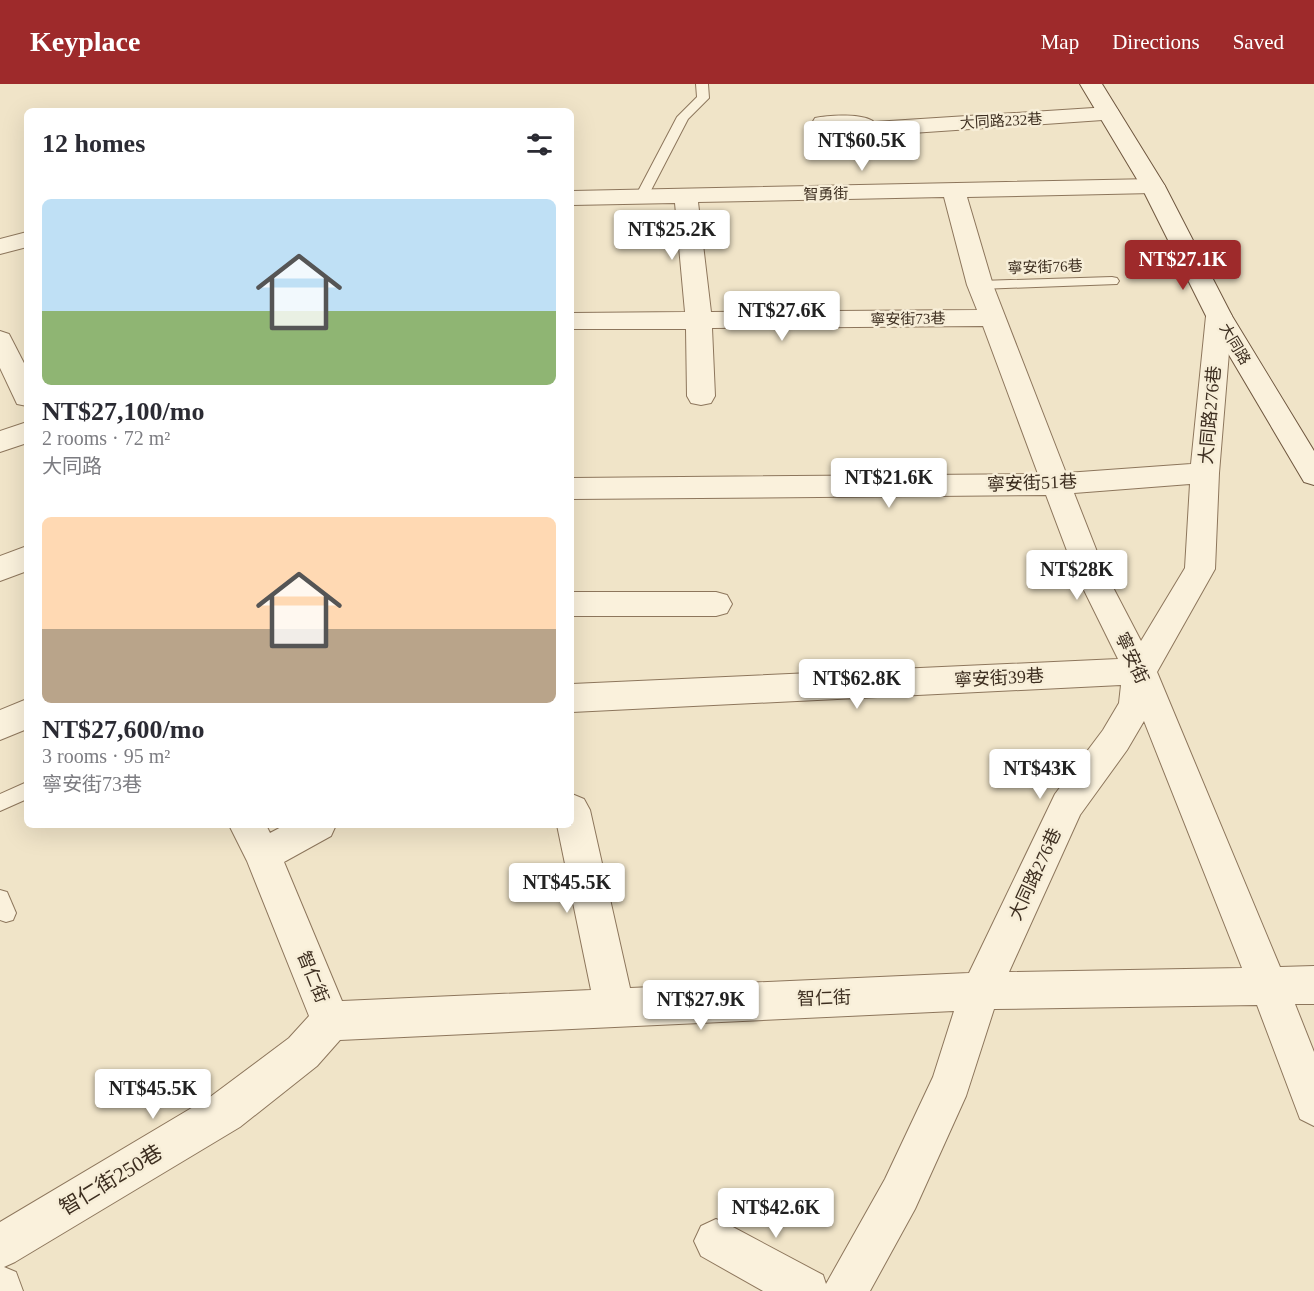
<!DOCTYPE html>
<meta charset="utf-8">
<style>
body{margin:0;font-family:"Times New Roman","Noto Sans TC",serif;background:#f2f2f3;color:#2b2b33;height:100vh;display:flex;flex-direction:column;font-size:22px;white-space:nowrap}
*{box-sizing:border-box;margin:0}
p{font-size:20px;color:#7c7c81}
.icon{flex:none;width:33px;height:33px;fill:none;stroke:currentColor;stroke-width:2;stroke-linecap:round;stroke-linejoin:round}
.map{position:relative;flex:1;overflow:hidden}
.drawer{position:absolute;left:24px;top:24px;width:550px;height:720px;display:flex;flex-direction:column;background:#fff;border-radius:9px;box-shadow:0 6px 24px #0002}
.drawer>*{flex:none}
.price{position:absolute;translate:-50% -51px;padding:0 14px;border-radius:6px;background:#fff;color:#222;font-size:20px;line-height:39px;filter:drop-shadow(0 2px 3px #0008)}
.price::after{content:'';position:absolute;left:50%;top:36px;width:18px;height:14px;margin-left:-9px;background:inherit;clip-path:polygon(0 0,100% 0,50% 100%)}
.price.selected{background:#9e2a2b;color:#fff}
ul{padding:0;list-style:none}
li{display:grid;align-content:center;gap:12px;height:318px;padding:0 18px}
li span{display:grid;place-items:center;height:186px;border-radius:9px;color:#555}
li>.icon{margin-inline-start:auto}
span .icon{width:108px;height:108px;fill:#fffc;stroke-width:1}
li b{font-size:26px}
h2{display:flex;justify-content:space-between;align-items:center;height:72px;padding:0 18px;font-size:26px}
header{display:flex;align-items:center;gap:36px;box-sizing:border-box;height:84px;padding:0 30px;background:#9e2a2b;color:#fff}
header strong{font-size:28px}
nav{display:flex;gap:33px;margin-inline-start:auto;font-size:21px}
.map>svg:first-child{display:block}
</style>
<header>
<strong>Keyplace</strong>
<nav><a>Map</a><a>Directions</a><a>Saved</a></nav>
</header>
<div class="map">
<svg width="1314" height="1207" viewBox="0 0 1314 1207">
<rect width="100%" height="100%" fill="#f0e4c8"/>
<g fill="none" stroke-linecap="round" stroke-linejoin="round">
<g stroke="#8d765c" stroke-width="2">
<g id="lane">
<polygon points="696,0 708,0 709,14 688,35 646,116 636,116 635,113 677,33 697,13"/>
<polygon points="1112,193 1117,194 1119,197 1117,200 980,205 973,201 980,197"/>
<polygon points="27,698 27,715 0,727 0,710"/>
<polygon points="0,806 7,808 16,829 13,836 6,838 0,836"/>
</g>
</g>
<g stroke="#8d765c" stroke-width="2">
<g id="street">
<path d="M 1109,23 L 1117,25 L 1120,30 L 1117,35 L 868,52 L 860,50 L 856,46 L 815,44 L 812,39 L 815,34 C 828,31 864,29 874,38 Z"/>
<path d="M 1153,95 L 1161,97 L 1165,102 L 1161,107 L 1153,109 L 967,113 L 993,201 L 1066,389 L 1191,380 L 1206,232 L 1210,226 L 1219,224 L 1228,226 L 1232,232 L 1219,389 L 1215,485 L 1157,588 L 1280,883 L 1314,882 L 1314,920 L 1295,920 L 1314,968 L 1314,1042 L 1300,1035 L 1257,921 L 994,925 L 966,1012 L 915,1125 L 870,1207 L 763,1207 L 701,1172 L 694,1157 L 701,1142 L 716,1135 L 731,1142 L 823,1191 L 826,1200 L 885,1095 L 933,993 L 954,927 L 340,956 L 317,982 L 240,1043 L 15,1178 L 4,1183 L 16,1188 L 23,1207 L 0,1207 L 0,1138 L 210,1013 L 289,954 L 309,932 L 247,777 L 229,741 L 266,741 L 270,749 L 285,741 L 336,741 L 331,752 L 284,778 L 342,917 L 591,906 L 557,741 L 572,741 L 572,710 L 584,715 L 590,726 L 630,904 L 969,889 L 1055,710 L 1103,646 L 1119,619 L 1121,601 L 572,628 L 572,600 L 1118,575 L 1075,488 L 1046,411 L 572,415 L 572,394 L 1038,390 L 983,242 L 712,244 L 715,312 L 711,319 L 701,321 L 691,319 L 687,312 L 686,245 L 572,245 L 572,229 L 685,228 L 675,119 L 572,121 L 572,107 ZM 944,113 L 967,201 L 977,226 L 711,228 L 698,118 ZM 1190,400 L 1185,484 L 1141,557 L 1105,488 L 1074,409 ZM 1144,637 L 1242,884 L 1009,888 L 1080,731 L 1127,666 Z"/>
<polygon points="27,148 27,163 0,170 0,155"/>
<polygon points="0,247 9,250 27,285 27,322 17,320 0,284"/>
<polygon points="27,338 27,359 0,368 0,347"/>
<polygon points="27,462 27,487 0,497 0,472"/>
<polygon points="572,508 716,508 727,511 732,520 727,529 716,532 572,532"/>
<polygon points="27,615 27,645 0,656 0,626"/>
</g>
</g>
<g stroke="#6f573f" stroke-width="2">
<polygon id="secondary" points="1080,0 1102,0 1165,102 1232,232 1314,367 1314,401 1304,398 1206,232 1141,102"/>
</g>
<use href="#lane" fill="#faf1dc" fill-rule="evenodd"/>
<use href="#street" fill="#faf1dc" fill-rule="evenodd"/>
<use href="#secondary" fill="#faf1dc" fill-rule="evenodd"/>
</g>
<g text-anchor="middle" stroke-width="5" stroke-linejoin="round" paint-order="stroke">
<g font-size="15" fill="#3d2e20" stroke="#f7eed8">
<text transform="translate(1001 37) rotate(-3)" y="5">大同路232巷</text>
<text transform="translate(826 110) rotate(-1)" y="5">智勇街</text>
<text transform="translate(1045 183) rotate(-2)" y="5">寧安街76巷</text>
<text transform="translate(908 235) rotate(-1)" y="5">寧安街73巷</text>
<text transform="translate(1235 260) rotate(59)" y="5">大同路</text>
</g>
<g font-size="18" fill="#3d2e20" stroke="#f7eed8">
<text transform="translate(1210 331) rotate(-85)" y="6">大同路276巷</text>
<text transform="translate(1032 399) rotate(-2)" y="6">寧安街51巷</text>
<text transform="translate(1132 574) rotate(65)" y="6">寧安街</text>
<text transform="translate(999 594) rotate(-3)" y="6">寧安街39巷</text>
<text transform="translate(1035 790) rotate(-65)" y="6">大同路276巷</text>
<text transform="translate(313 893) rotate(68)" y="6">智仁街</text>
<text transform="translate(824 914) rotate(-2)" y="6">智仁街</text>
</g>
<g font-size="21" fill="#3d2e20" stroke="#f7eed8">
<text transform="translate(111 1096) rotate(-31)" y="7">智仁街250巷</text>
</g>
</g>
</svg>
<b class="price" style="left:862px;top:88px">NT$60.5K</b>
<b class="price" style="left:672px;top:177px">NT$25.2K</b>
<b class="price selected" style="left:1183px;top:207px">NT$27.1K</b>
<b class="price" style="left:782px;top:258px">NT$27.6K</b>
<b class="price" style="left:889px;top:425px">NT$21.6K</b>
<b class="price" style="left:1077px;top:517px">NT$28K</b>
<b class="price" style="left:857px;top:626px">NT$62.8K</b>
<b class="price" style="left:1040px;top:716px">NT$43K</b>
<b class="price" style="left:567px;top:830px">NT$45.5K</b>
<b class="price" style="left:701px;top:947px">NT$27.9K</b>
<b class="price" style="left:153px;top:1036px">NT$45.5K</b>
<b class="price" style="left:776px;top:1155px">NT$42.6K</b>
<section class="drawer">
<h2>12 homes<svg class="icon" aria-label="filters" viewBox="0 0 24 24"><path d="M4 7h16M4 17h16"/><circle cx="9" cy="7" r="2"/><circle cx="15" cy="17" r="2"/></svg></h2>
<ul>
<li><span style="background:linear-gradient(#bfe0f5 60%,#8fb573 0)"><svg class="icon" aria-label="home" viewBox="0 0 24 24"><path d="M3 11l9-7 9 7M6 9v11h12V9"/></svg></span><div><b>NT$27,100/mo</b><p>2 rooms · 72 m²</p><p>大同路</p></div></li>
<li><span style="background:linear-gradient(#ffd9b3 60%,#b9a48a 0)"><svg class="icon" aria-label="home" viewBox="0 0 24 24"><path d="M3 11l9-7 9 7M6 9v11h12V9"/></svg></span><div><b>NT$27,600/mo</b><p>3 rooms · 95 m²</p><p>寧安街73巷</p></div></li>
</ul>
</section>
</div>
